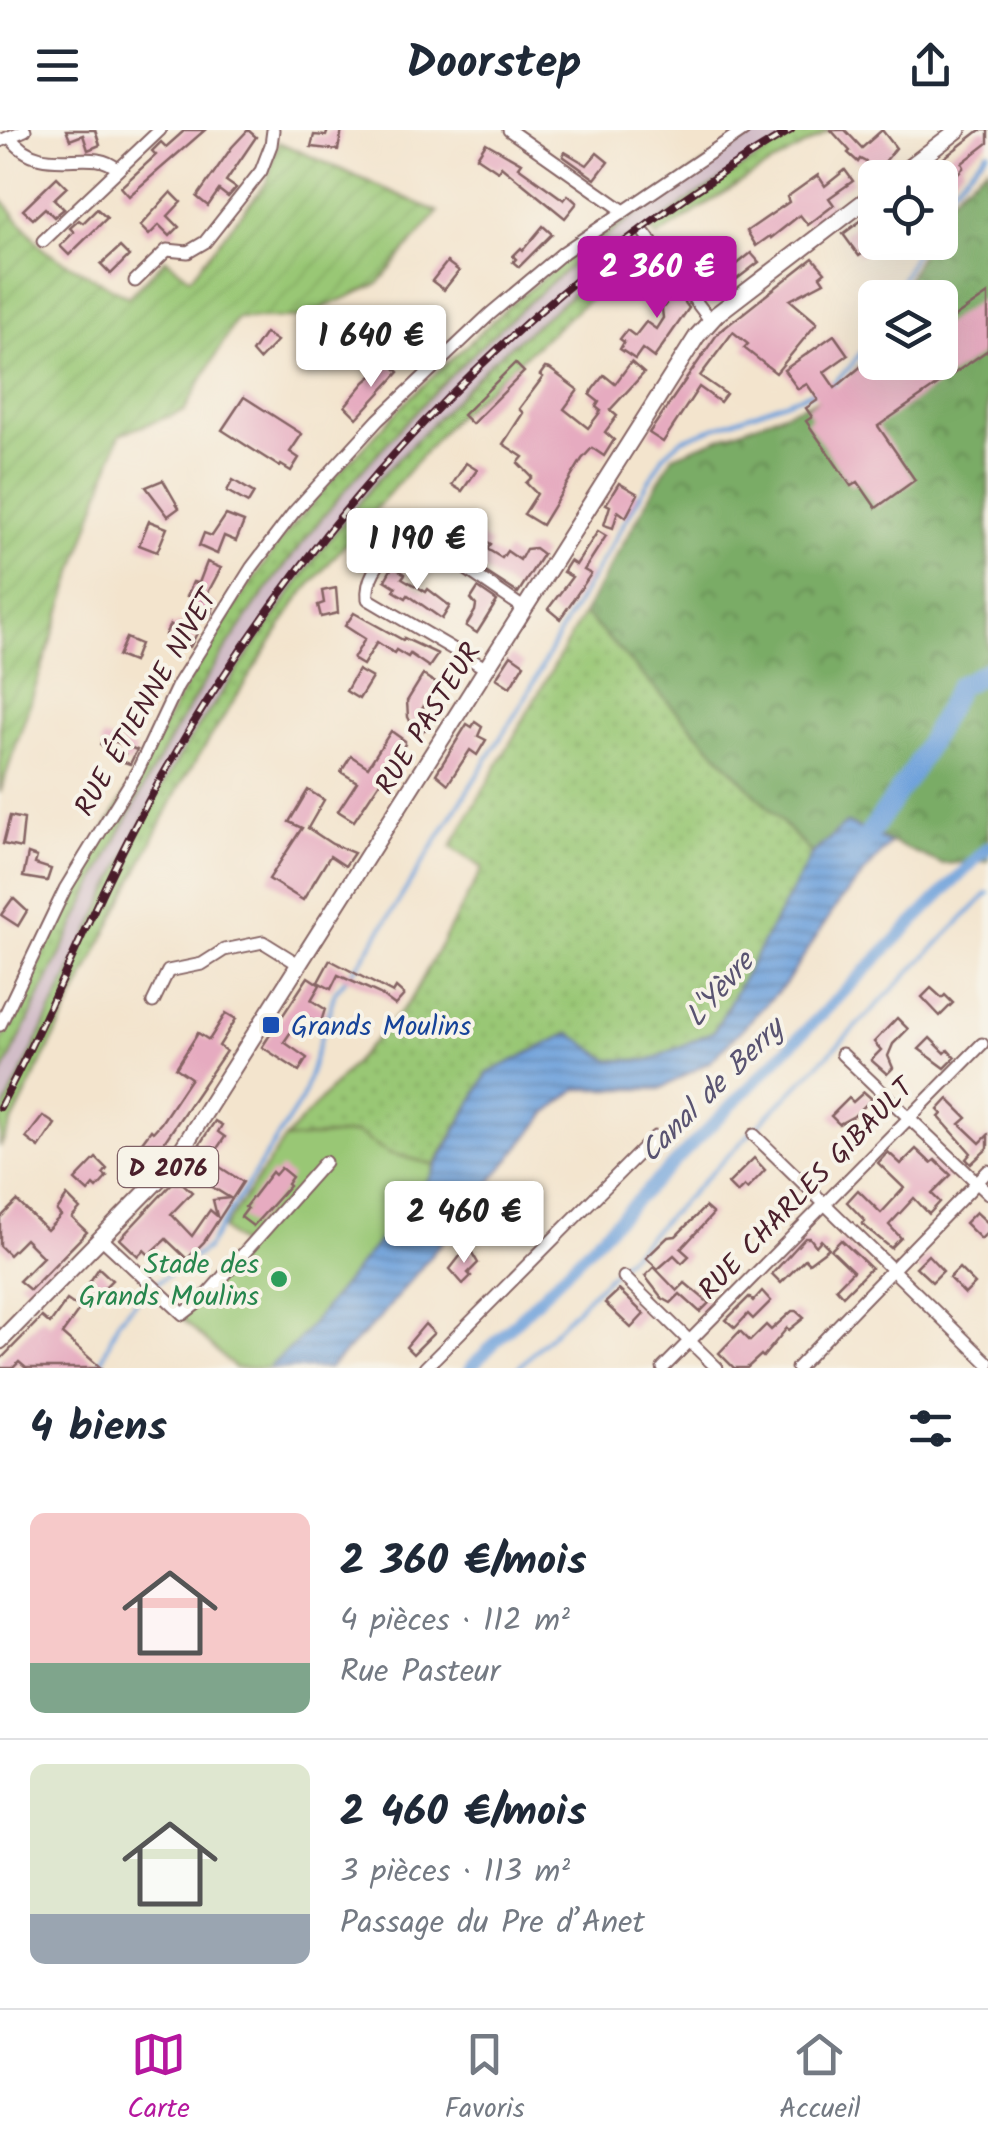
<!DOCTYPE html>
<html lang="fr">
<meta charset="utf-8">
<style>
body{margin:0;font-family:Kalam,sans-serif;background:#f6f6f7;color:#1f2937;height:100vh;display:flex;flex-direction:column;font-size:38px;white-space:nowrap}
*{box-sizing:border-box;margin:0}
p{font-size:32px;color:#747a83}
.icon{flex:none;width:55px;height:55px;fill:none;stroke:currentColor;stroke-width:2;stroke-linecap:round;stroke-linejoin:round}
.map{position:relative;height:1238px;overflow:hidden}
.panel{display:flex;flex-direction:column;background:#fff;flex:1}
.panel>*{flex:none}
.buttons{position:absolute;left:858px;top:30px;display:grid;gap:20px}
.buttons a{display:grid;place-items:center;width:100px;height:100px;border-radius:15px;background:#fff;box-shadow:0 10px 40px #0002;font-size:50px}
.price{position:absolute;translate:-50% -85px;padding:0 22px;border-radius:10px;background:#fff;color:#222;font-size:32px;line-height:65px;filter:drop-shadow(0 2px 5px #0008)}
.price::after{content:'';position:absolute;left:50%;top:60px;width:30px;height:22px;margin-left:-15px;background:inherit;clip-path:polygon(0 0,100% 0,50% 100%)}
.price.on{background:#b5179e;color:#fff}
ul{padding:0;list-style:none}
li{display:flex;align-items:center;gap:30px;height:250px;padding:0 30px}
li+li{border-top:2px solid #e0e1e3}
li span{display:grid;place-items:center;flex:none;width:280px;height:200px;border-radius:15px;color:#555}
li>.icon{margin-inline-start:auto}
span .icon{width:120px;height:120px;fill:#fffc;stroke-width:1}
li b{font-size:42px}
h2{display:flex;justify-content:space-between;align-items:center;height:120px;padding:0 30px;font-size:42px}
header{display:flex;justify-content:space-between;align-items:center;height:130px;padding:0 30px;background:#fff;font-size:45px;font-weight:700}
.dock{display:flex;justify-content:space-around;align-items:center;height:140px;border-top:2px solid #e0e1e3;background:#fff;font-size:28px;color:#747a83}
.dock a{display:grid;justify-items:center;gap:5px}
.dock .on{color:#b5179e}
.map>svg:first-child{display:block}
</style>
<header><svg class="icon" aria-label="menu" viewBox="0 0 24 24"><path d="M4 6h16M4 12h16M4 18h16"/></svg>Doorstep<svg class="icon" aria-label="share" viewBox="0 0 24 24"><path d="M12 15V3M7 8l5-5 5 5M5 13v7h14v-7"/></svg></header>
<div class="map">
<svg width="988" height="1238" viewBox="0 0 988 1238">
<defs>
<pattern id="grass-dots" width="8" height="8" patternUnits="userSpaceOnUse" patternTransform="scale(2.5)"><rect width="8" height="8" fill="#99c775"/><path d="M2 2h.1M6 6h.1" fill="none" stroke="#85aa65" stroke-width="1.8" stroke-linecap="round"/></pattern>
<pattern id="forest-crowns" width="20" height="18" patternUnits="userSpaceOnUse" patternTransform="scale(2.5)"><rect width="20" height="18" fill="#7aac66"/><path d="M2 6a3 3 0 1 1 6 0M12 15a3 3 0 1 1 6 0" fill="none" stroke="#668b54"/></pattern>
<pattern id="garden-furrows" width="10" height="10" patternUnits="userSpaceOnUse" patternTransform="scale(2.5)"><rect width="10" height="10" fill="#99c775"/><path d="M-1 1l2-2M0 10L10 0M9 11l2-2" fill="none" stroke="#85aa65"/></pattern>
<pattern id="water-rules" width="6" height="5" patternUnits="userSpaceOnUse" patternTransform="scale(2.5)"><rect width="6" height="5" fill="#6fa2db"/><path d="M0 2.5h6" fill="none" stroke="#5d83b2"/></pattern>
</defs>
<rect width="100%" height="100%" fill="#f7f3e8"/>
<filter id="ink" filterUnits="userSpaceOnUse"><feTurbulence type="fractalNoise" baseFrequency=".01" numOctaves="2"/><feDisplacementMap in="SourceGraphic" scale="20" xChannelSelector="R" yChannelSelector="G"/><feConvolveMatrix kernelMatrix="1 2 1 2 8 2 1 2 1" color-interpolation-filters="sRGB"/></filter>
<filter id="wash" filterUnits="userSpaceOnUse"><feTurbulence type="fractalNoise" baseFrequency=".0048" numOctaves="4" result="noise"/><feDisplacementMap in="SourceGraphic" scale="40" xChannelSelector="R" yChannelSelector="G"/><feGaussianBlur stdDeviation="2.25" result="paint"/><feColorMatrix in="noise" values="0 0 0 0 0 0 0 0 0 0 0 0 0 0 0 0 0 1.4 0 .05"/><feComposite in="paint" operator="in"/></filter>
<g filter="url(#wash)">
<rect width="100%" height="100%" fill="#f3e4cd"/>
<polygon fill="#d2bdc8" points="763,0 809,0 716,55 645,104 592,150 510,226 294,463 169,660 0,1007 0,942 95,741 232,499 391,302 556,145 623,93"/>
<g fill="url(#grass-dots)" stroke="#727350" stroke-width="2.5">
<path d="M 754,0 L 763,0 C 534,135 314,363 180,592 C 113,707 59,830 0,949 L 0,914 L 83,738 L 213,508 L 281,410 L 327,356 L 412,266 L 512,173 L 579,120 Z"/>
<polygon points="803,0 831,0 741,52 657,107 650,100 687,71"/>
<polygon points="640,108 648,117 455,287 299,468 179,657 0,1017 0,988 144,688 186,615 317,425 374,354 491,232"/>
<polygon points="584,483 812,724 714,901 651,930 609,930 569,903 488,943 435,1035 389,1023 356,1003 284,1010 410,871 483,738 451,717"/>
</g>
<path fill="url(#forest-crowns)" stroke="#626648" stroke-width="2.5" d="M 988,36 L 988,731 L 942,734 L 847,693 L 812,724 L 584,483 L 673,326 L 838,262 L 875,217 L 875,232 L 940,232 L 940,168 L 899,167 L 926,113 L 940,112 C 940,65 955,65 988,36 Z"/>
<polygon fill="url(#garden-furrows)" stroke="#727350" stroke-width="2.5" points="278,12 438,82 378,154 300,188 237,188 184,281 120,304 0,663 0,67 44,120 128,167 166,129 190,148 267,52"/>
<polygon fill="#99c775" stroke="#727350" stroke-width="2.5" points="356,1003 389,1023 435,1035 430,1047 297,1212 268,1238 235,1238 176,1183 241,1115 223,1099 284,1010"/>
<polygon fill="url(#water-rules)" stroke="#5c6083" stroke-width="2.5" points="847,693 890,713 837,775 786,853 711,931 660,959 577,959 548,982 379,1189 329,1238 268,1238 297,1212 430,1047 488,943 570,903 609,930 651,930 714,901 812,724"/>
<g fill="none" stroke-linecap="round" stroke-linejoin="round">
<g stroke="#6fa2db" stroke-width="4">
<polyline points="940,71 988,21"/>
<polyline points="893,168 920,112"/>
<polyline points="832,254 850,237 875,203"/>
<polyline points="99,1237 118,1191 145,1161 207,1118 302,969 335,862 362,830 526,567 559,504 664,325 681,310 812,262"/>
<polyline points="518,1238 988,763"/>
</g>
<polyline stroke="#6fa2db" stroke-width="12" points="470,1238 988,717"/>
<polyline stroke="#6fa2db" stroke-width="20" points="854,726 915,638 959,556 988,541"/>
</g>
<g id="blocks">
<g fill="#e6abc0">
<polygon points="66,0 95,0 100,15 88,20 83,5 70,10"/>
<polygon points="185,0 205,0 129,66 121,57 156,25 152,21 161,12 166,17"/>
<polygon points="248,0 256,7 226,51 236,58 228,67 219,60 208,76 197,67 232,17"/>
<polygon points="328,0 342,0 338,20 311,17 314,5 326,6"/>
<polygon points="831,0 845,0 862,18 882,0 896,18 879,39 860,29 858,32 848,23 850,21"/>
<polygon points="980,0 988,0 988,13 962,33 964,37 954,47 940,57 940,48 918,48"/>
<polygon points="486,13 521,33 518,37 564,70 568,65 577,73 565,88 501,36 498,41 477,27"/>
<polygon points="565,22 587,35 597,23 608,32 595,49 563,26"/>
<polygon points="845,40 853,51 829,68 834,75 808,95 800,85 771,108 770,106 756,116 747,101 789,72 787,67 818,45 825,56"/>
<polygon points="57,47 67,57 54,69 64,79 54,87 45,78 33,89 23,80"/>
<polygon points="171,62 181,72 168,86 179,97 170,106 159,95 149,105 140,96"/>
<polygon points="97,79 107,88 69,125 60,116 74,102 70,98 79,90 83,93"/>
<polygon points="875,80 875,115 859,126 843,104"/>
<polygon points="543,96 552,104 519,137 513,132 516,129 513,126 521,118 523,120"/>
<polygon points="120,117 129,126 111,144 101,134"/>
<polygon points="751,123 759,132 737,149 730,140"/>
<polygon points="813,128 825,142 820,146 824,152 790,170 817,193 776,243 744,218 748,214 733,202 700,246 726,264 720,272 699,257 663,312 649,303 718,203"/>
<polygon points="447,132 459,141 444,160 432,151"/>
<polygon points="658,137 689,178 654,228 642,219 635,229 620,219 624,212 620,209 627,200 635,206 646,192 656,199 663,188 662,179 666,174 656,161 659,158 650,144"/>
<polygon points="988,164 988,220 878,296 915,350 876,378 858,352 851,356 806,291 812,287 806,278 818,270 807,254 798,259 784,240 834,205 848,225 824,242 835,258 875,225 875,232 940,232 940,197"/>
<polygon points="265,203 277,211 259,230 252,222"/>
<polygon points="389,232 399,242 357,288 345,276 365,252"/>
<polygon points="631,232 644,243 610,280 617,286 605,302 614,310 604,326 592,318 582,329 542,395 524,384 537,364 526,353 532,347 518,333 523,327 503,314 523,283 519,279 543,247 540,245 545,238 550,239 578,260 564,279 588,298 601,281 596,277 599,272 590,265 593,259 604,245 615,254"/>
<polygon points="515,233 524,242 472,294 463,285"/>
<polygon points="244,267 302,304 290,322 299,328 291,341 281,335 280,337 222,300"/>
<polygon points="466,333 477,340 462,361 452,355"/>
<polygon points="163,350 179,378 168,386 146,357"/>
<polygon points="233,350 254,363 248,373 227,361"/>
<polygon points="619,353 638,364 626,387 618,381 613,398 604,395 610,376 606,374"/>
<polygon points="226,385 244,392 236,411 224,406 217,424 199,416 204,403 212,406"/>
<polygon points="149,391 167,398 157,422 139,415"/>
<polygon points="458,394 491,414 487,419 502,428 507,421 520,430 526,419 535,418 543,424 518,463 444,415"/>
<polygon points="380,397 382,414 372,417 374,423 361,426 358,411 370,408 368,399"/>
<polygon points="598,401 606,406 584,440 591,444 560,489 548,479 572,447 563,442 570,431 576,435"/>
<polygon points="207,432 221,438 204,470 215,473 210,486 187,479 191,467 187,466 193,452 199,453"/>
<polygon points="393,436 405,444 402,448 426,462 428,459 450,476 442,489 408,465 406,468 394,461 396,457 385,450"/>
<polygon points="336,458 338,483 321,487 318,475 324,473 322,461"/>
<polygon points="478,458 497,471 477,503 466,496 475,481 476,475 471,469"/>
<polygon points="354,483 403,510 404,508 438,524 429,537 410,524 408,527 396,520 394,523 377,512 363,535 353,529 365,509 345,496"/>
<polygon points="178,493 197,503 190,517 165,505 170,494 175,497"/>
<polygon points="126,508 140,514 133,532 118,526"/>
<polygon points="511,525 524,534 510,557 496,548"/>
<polygon points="358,540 372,548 359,569 346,561"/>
<polygon points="423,545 437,554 422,579 431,597 422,601 418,592 412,595 408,587 407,571"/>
<polygon points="475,592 482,597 478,606 486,610 477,625 470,620 448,654 436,644 467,594 472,597"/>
<polygon points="391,601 405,611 405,614 354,691 338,681 357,652 341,642 351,626 368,637"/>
<polygon points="103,607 137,620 130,634 121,631 125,624 100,615"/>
<polygon points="308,660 324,670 308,698 332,714 354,723 345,736 330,726 303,770 269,749 302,698 289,692"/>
<polygon points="10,686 24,689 21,718 3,714"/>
<polygon points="28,724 37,727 35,734 51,739 47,751 23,747"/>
<polygon points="13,768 27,781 18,796 1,785"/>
<polygon points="330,830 393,863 396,858 404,865 395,875 380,864 338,845 331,859 318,852"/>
<polygon points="308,847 320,855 311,870 325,879 320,895 303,884 284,912 307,928 299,941 262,917"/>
<polygon points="931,858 942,868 945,865 953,873 940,886 922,867"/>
<polygon points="226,883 236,889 219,916 226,921 150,1033 142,1027 139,1032 131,1027 151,1000 153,1002 161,993 191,948 176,938 198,903 209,910"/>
<polygon points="897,888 908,899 893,914 888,926 893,938 887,944 871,930 881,920 874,912"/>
<polygon points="930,908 945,923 948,920 955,928 945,938 919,919"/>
<polygon points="864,962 872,969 854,986 839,994 831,986 849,968 853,972"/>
<polygon points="948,969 967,988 960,994 980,1013 988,1005 988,1018 971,1034 966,1029 971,1023 939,987 942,984 938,980"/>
<polygon points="43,986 55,994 39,1018 26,1008"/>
<polygon points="215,991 222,995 218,1002 225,1007 209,1030 243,1052 204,1112 187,1129 166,1109 149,1125 144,1120 138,1126 120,1109 177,1048 192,1062 171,1084 192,1106 210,1080 217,1086 213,1070 230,1068 209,1055 205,1035 197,1046 184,1038"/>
<polygon points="916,1019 931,1033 935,1030 951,1045 932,1064 940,1072 929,1084 914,1068 889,1095 901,1108 891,1118 862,1094 865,1091 847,1072 858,1060 881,1083 904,1058 878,1033 888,1022 901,1034"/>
<polygon points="96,1028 107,1039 103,1044 107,1047 97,1058 94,1055 88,1062 75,1050"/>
<polygon points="754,1028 765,1040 747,1059 744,1056 737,1063 728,1054"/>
<polygon points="281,1038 292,1047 287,1054 289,1056 253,1096 241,1087 247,1079 245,1077 272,1042 275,1045"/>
<polygon points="67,1066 80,1079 72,1088 87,1102 30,1160 19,1151 43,1127 25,1109 9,1125 0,1116 0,1088 17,1071 47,1100 61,1086 57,1081"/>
<polygon points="512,1069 529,1087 514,1102 502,1090 508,1084 503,1079"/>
<polygon points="705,1077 713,1084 681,1119 689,1126 682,1133 674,1125 658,1139 646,1128 668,1107 676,1106"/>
<polygon points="976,1082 988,1093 988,1102 981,1109 965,1093"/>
<polygon points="805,1108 810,1108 816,1116 821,1110 829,1118 809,1133 805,1129 781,1153 772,1144"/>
<polygon points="841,1110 871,1138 843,1166 836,1158 853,1141 831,1120"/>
<polygon points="468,1116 478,1133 468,1143 471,1146 463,1154 450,1139"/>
<polygon points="928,1125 943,1141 932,1152 916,1137"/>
<polygon points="654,1137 677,1161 685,1153 709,1173 700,1182 680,1164 671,1173 662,1168 645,1146"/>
<polygon points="99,1138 112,1150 98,1164 88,1154"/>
<polygon points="959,1138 975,1154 965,1164 949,1148"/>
<polygon points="619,1160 644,1184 631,1198 605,1173"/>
<polygon points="762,1161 771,1171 753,1189 748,1184 735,1198 726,1190 749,1167 753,1171"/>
<polygon points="67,1170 80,1179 62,1204 101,1238 26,1238 19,1232 13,1238 0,1238 0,1230 42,1187 50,1194"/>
<polygon points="792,1181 796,1181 804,1188 789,1200 787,1198 763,1227 761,1225 747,1238 734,1238 719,1223 740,1201 750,1211 766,1195 771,1200"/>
<polygon points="425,1194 434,1203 413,1224 406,1217"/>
</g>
</g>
</g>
<g filter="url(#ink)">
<use href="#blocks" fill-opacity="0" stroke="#856464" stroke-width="2.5"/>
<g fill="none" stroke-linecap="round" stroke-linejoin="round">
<g stroke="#856464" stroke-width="15">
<g id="minor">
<polyline points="509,0 624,81"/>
<path d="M 10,7 C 41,50 92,14 117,39"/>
<polyline points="0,11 25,0"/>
<polyline points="645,104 710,190"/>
<polyline points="43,111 160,0"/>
<polyline points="135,151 167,120 188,122 205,112 261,41 271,15 273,0"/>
<path d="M 394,421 C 377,430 366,451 368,469 L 487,539"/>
<polyline points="438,424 462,436 525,479"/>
<polyline points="153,872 168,841 202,834 224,820 263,812 300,835"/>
<polyline points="0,895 65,759 138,640 178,555 252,437 294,382 378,290 490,184 564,122 744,0"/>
<polyline points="842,924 988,1063"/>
<polyline points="754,1005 988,1233"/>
<polyline points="101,1108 183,1184 204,1168 325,1032"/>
<polyline points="624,1147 717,1238"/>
<polyline points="425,1238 655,1007"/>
<polyline points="663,1238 982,914"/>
<polyline points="797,1238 988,1041"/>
</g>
</g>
<g stroke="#856464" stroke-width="19">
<g id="major">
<polyline points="895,48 958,0"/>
<polyline points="0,1211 157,1051 180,1022 697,206 717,184 875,63"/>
</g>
</g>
<use href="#minor" stroke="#fff" stroke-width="11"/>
<use href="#major" stroke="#fff" stroke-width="15"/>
<g stroke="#4a1f2b" stroke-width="8">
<path id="rail" d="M 0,977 C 54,876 94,770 149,670 C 300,394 519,160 791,0"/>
</g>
<use href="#rail" stroke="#f7f3e8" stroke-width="4" stroke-dasharray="11" stroke-linecap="butt"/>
</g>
</g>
<rect fill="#1a4fb4" stroke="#f7f3e8" stroke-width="4" x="261" y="885" width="20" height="20" rx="5"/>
<circle fill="#2e9e5b" stroke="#f7f3e8" stroke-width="4" cx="279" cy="1149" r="10"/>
<g text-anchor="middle" stroke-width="8" stroke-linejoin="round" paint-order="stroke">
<rect fill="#f7f3e8" stroke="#7e5f64" stroke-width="2.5" x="118" y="1017" width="100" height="40" rx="8"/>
<g font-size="25" font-weight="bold" fill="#4a1f2b">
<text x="168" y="1046">D 2076</text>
</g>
<g font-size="28" fill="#4a1f2b" stroke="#f7f3e8">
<text transform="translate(145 572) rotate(-60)" y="10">RUE ÉTIENNE NIVET</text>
<text transform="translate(427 588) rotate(-58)" y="10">RUE PASTEUR</text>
<text transform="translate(805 1058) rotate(-46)" y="10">RUE CHARLES GIBAULT</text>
</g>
<g font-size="28" fill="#164399" stroke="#f7f3e8" text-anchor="start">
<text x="291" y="905">Grands Moulins</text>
</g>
<g font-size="28" fill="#27864d" stroke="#f7f3e8" text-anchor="end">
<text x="259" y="1143">Stade des<tspan x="259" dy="32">Grands Moulins</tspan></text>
</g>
<g font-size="30" font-style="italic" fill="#595371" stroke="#f7f3e8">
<text transform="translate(719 859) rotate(-49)" y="10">L'Yèvre</text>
<text transform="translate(711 960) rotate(-45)" y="10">Canal de Berry</text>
</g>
</g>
</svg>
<div class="buttons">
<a><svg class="icon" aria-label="locate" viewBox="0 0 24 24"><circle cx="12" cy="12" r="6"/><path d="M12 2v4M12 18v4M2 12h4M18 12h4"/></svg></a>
<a><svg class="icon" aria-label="layers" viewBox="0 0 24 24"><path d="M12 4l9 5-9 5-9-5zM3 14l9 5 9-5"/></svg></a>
</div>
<b class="price on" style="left:657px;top:191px">2 360 €</b>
<b class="price" style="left:371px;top:260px">1 640 €</b>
<b class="price" style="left:417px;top:463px">1 190 €</b>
<b class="price" style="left:464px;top:1136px">2 460 €</b>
</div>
<section class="panel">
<h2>4 biens<svg class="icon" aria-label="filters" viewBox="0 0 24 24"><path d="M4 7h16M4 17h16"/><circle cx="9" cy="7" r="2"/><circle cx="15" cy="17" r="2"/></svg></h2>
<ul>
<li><span style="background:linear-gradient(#f6c9c9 75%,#7fa58c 0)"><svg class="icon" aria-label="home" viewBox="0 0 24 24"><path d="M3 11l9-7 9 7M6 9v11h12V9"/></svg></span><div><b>2 360 €/mois</b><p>4 pièces · 112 m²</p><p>Rue Pasteur</p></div></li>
<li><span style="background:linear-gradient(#dfe7d0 75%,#9aa5b1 0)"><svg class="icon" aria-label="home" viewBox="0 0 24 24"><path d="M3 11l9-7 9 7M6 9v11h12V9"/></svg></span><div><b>2 460 €/mois</b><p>3 pièces · 113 m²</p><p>Passage du Pre d’Anet</p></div></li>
</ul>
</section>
<nav class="dock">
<a class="on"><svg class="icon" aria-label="map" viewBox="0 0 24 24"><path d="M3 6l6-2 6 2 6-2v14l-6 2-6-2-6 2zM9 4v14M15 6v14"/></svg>Carte</a>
<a><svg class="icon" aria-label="saved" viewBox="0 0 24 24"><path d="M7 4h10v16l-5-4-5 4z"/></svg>Favoris</a>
<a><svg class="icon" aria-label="home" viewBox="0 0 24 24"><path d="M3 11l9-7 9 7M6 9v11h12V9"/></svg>Accueil</a>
</nav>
